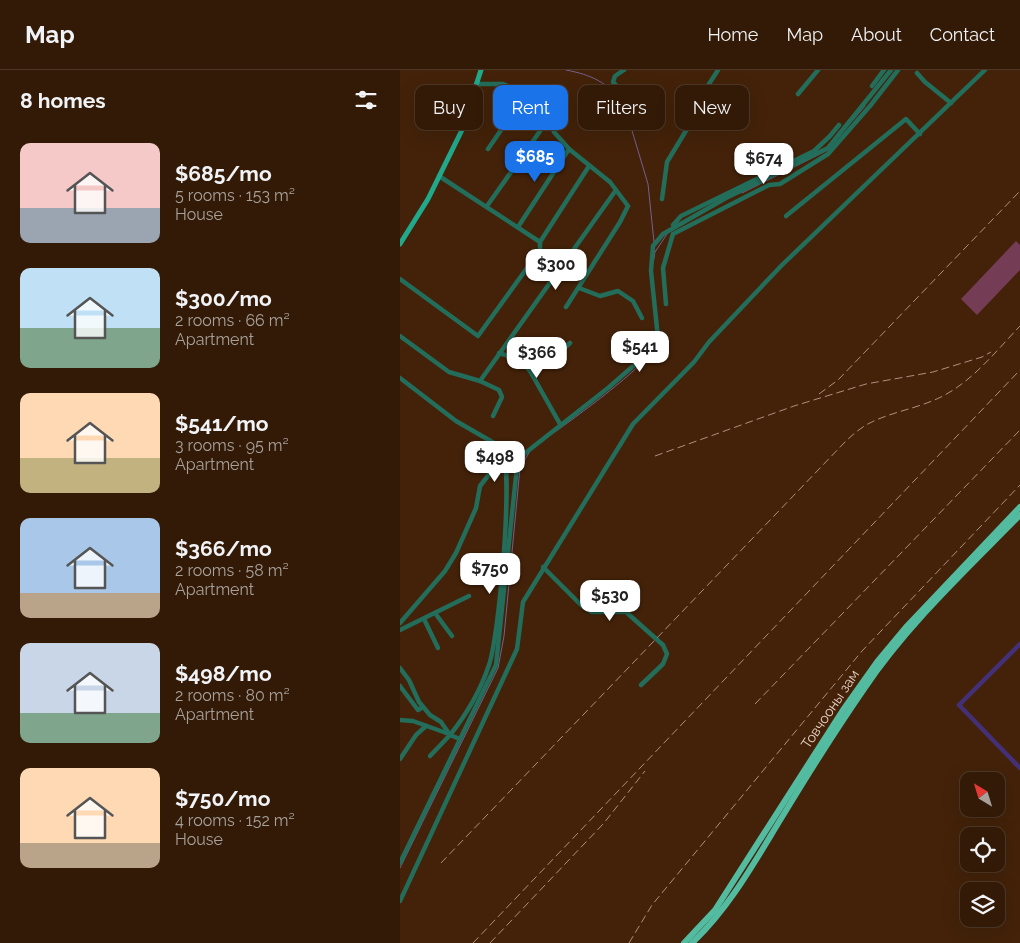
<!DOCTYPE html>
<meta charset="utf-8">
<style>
body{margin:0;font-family:Raleway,sans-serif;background:#3d2715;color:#f1f3f6;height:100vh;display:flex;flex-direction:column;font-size:19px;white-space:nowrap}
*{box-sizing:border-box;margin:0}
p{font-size:16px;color:#a8a19b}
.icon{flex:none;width:28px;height:28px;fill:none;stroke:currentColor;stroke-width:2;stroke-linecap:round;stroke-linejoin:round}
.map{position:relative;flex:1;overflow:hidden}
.panel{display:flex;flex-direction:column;background:#321a07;width:400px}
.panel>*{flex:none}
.guide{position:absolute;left:15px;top:15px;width:475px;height:45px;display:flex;gap:10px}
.needle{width:32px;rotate:322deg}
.fabs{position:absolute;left:560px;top:702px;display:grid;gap:10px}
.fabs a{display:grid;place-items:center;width:45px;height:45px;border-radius:10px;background:#321a07;box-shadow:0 5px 20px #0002,0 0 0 1px #4d3828;font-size:25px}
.price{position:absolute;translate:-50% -42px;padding:0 11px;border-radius:10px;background:#fff;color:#222;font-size:16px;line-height:32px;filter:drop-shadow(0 1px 2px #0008)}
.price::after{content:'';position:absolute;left:50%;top:30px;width:15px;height:11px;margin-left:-8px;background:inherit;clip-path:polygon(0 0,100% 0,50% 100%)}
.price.active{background:#1a73e8;color:#fff}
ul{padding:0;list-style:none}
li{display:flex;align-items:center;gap:15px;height:125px;padding:0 20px}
li span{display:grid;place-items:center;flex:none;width:140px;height:100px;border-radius:10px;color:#555}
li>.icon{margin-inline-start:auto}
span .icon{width:60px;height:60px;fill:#fffc;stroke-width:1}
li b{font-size:21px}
h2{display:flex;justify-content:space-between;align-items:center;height:60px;padding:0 20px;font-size:21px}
.chip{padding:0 18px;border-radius:10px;background:#321a07;box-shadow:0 5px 20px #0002,0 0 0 1px #4d3828;font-size:18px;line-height:45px}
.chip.active{background:#1a73e8;color:#fff}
header{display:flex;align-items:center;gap:30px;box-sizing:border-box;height:70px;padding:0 25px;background:#321a07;border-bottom:1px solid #4d3828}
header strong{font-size:24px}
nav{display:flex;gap:28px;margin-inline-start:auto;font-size:18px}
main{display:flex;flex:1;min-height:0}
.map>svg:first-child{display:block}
</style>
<header>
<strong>Map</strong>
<nav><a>Home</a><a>Map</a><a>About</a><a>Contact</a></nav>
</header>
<main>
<section class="panel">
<h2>8 homes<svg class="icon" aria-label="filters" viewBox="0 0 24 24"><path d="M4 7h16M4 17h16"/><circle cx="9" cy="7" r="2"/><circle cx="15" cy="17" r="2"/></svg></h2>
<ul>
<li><span style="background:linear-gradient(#f6c9c9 65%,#9aa5b1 0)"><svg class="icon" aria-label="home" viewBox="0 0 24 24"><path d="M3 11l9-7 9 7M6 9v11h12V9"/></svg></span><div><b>$685/mo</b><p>5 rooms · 153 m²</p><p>House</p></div></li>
<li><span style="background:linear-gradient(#bfe0f5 60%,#7fa58c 0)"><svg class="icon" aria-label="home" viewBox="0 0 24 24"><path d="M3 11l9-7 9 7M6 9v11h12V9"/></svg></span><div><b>$300/mo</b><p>2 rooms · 66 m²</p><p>Apartment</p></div></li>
<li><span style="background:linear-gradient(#ffd9b3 65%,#c2b280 0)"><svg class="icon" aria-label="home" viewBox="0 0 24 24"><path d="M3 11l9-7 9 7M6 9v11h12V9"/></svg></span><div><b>$541/mo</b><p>3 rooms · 95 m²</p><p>Apartment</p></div></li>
<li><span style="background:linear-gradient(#a9c7e8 75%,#b9a48a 0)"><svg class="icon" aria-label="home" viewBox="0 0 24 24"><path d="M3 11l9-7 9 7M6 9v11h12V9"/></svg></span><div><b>$366/mo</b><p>2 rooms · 58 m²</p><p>Apartment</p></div></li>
<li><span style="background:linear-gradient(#c9d6e8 70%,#7fa58c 0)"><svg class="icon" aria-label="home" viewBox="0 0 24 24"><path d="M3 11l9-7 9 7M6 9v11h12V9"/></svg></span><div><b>$498/mo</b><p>2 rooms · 80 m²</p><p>Apartment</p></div></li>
<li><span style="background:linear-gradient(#ffd9b3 75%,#b9a48a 0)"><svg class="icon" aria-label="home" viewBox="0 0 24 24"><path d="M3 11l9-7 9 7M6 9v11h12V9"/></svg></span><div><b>$750/mo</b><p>4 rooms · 152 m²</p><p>House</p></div></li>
</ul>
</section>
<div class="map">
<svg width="620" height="873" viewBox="0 0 620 873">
<rect width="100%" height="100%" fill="#432209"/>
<polygon fill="#743c55" points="616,171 620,175 620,200 577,245 561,229"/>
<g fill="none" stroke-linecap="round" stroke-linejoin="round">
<g stroke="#75608d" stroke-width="1">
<path d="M 166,0 C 192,5 207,12 224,34 L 248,114 L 254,172"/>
<polyline points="453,50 465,36"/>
<polyline points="342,123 428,80"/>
<polyline points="255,182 267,164"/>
<polyline points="254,189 255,181"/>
<path d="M 155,362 C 174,348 260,287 260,268"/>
<polyline points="0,798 98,598 104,566 120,398 130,381"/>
</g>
<polyline stroke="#443076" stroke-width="4.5" points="620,574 559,635 620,698"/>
<g stroke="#236d5b" stroke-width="4.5">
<polyline points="224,0 215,6 213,12 227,26 235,51"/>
<polyline points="517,3 525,12 551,33"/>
<polyline points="76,14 103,14 144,32 154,62 169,79 210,112 228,136 220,152 166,237"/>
<polyline points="472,16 484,0"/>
<polyline points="398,24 418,0"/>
<polyline points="88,79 119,34 128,26"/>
<polyline points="39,106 140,172"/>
<polyline points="262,129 267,92 301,36 309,14 318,0"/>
<polyline points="87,136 150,47"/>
<polyline points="386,146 506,49 520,64"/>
<polyline points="273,155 281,146 414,81 430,66 439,55"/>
<polyline points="118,157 169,79"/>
<polyline points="0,209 78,266 140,180 140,172 189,96"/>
<polyline points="179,218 200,226 218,221 233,231 242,248"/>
<polyline points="266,234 263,198 273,164 369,115 380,114 428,84 470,36 498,0"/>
<polyline points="0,266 49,302 80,311 99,320 102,327 93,346"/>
<polyline points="99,283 121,290 130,301 159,283 170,273"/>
<polyline points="130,301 160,354"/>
<polyline points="0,308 56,351 101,377 98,393 80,416 76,438 56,483 45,501 0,553"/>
<polyline points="80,311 216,120"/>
<polyline points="143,497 182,536 192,542 226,542 263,575 267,584 263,594 241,615"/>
<polyline points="35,543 52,566"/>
<polyline points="24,549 38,578"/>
<polyline points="0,560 69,526"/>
<polyline points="0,598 9,610 19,632 30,645 41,652 50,665"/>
<polyline points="0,616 18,640 23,637"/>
<polyline points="0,650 13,651 49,664"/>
<path d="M 50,665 C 66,645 81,619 89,595 C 99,566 114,402 102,378"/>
<polyline points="30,686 50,665 60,669"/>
<polyline points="0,689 16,665 26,656"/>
<polyline points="0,793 96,595 116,406 118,394 124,384 208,318 255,277 258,268 251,201 253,176 263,164 326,128 428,78 491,0"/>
<polyline points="0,831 117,579 123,532 233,354 294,292 309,272 382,195 585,0"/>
</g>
<polyline stroke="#20a98b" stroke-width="5" points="0,174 28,129 61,62 81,0"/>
<g stroke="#53bb9f" stroke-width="6">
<polyline points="284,873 315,840 443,640 477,592 507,556 620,437"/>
<path d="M 292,873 C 330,837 355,791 382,747 C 408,704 435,661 464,619 C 507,555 566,500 620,445"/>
</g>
<g stroke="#ab907f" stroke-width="1" stroke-dasharray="8 4" stroke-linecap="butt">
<polyline points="419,324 438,310 620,121"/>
<polyline points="255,386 394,336 466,314 533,302 582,287 591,282"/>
<polyline points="355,634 620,360"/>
<path d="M 41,793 L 445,372 C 451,366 458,360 466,355 C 489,342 517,339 541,327 C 573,311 596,281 620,256"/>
<polyline points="73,873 620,300"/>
<polyline points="90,873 204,753 245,701"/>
<polyline points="229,873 252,835 462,581 620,415"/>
</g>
</g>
<g text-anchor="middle" stroke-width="4" stroke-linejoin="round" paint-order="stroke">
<g font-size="14" fill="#e6cfc2" stroke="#432209">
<text transform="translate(430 639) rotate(-56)" y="5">Товчооны зам</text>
</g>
</g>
</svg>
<div class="fabs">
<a><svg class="needle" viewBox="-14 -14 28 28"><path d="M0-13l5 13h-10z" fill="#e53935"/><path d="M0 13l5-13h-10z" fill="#a8a19b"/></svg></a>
<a><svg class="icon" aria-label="locate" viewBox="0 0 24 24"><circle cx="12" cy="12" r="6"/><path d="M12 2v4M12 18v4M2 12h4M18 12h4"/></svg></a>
<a><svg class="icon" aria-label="layers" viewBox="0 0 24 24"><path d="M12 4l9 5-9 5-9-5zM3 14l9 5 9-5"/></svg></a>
</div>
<b class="price active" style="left:135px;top:113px">$685</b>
<b class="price" style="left:364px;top:115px">$674</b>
<b class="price" style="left:156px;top:221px">$300</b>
<b class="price" style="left:240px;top:303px">$541</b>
<b class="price" style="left:137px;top:309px">$366</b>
<b class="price" style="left:95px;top:413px">$498</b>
<b class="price" style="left:90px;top:525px">$750</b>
<b class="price" style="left:210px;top:552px">$530</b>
<div class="guide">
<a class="chip">Buy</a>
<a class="chip active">Rent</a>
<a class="chip">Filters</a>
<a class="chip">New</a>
</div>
</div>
</main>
